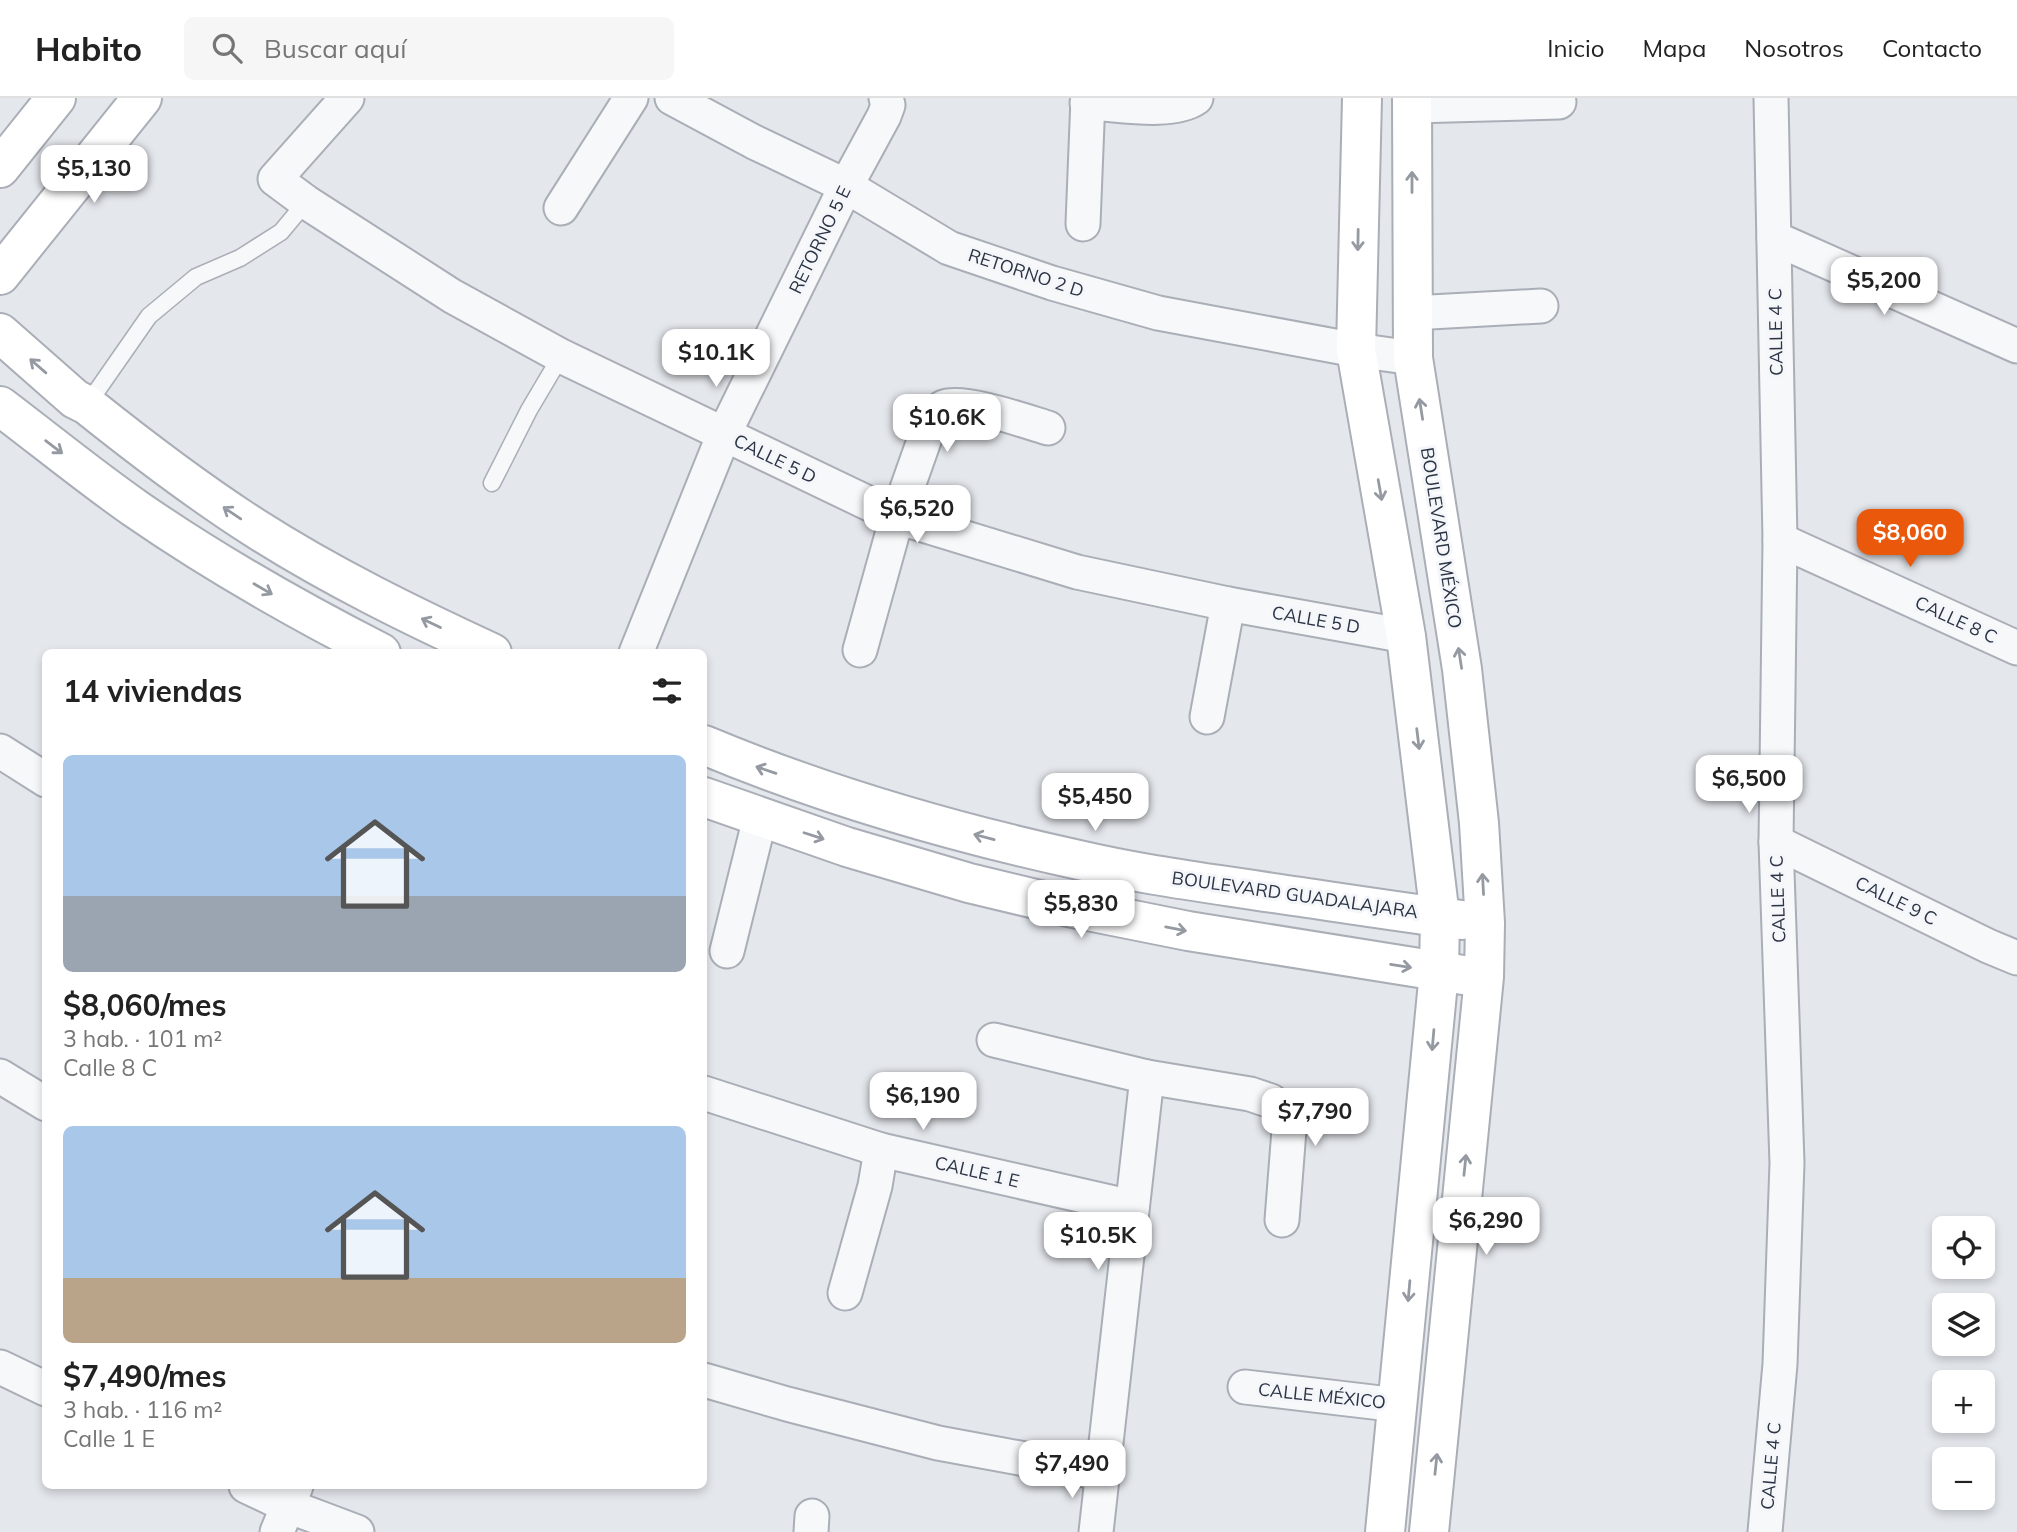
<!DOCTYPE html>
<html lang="es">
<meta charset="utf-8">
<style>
body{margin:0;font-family:Mulish,sans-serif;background:#f6f6f6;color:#222;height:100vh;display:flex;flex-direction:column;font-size:26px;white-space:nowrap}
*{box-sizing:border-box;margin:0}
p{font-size:23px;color:#767676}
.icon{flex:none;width:38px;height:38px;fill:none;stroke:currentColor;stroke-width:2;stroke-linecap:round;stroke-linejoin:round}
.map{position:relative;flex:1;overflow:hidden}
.sheet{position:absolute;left:42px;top:551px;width:665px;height:840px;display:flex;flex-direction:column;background:#fff;border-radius:10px;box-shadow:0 4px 10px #0003}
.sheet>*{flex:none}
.buttons{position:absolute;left:1932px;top:1118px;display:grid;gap:14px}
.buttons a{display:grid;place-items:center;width:63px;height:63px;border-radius:10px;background:#fff;box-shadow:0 4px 10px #0003;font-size:35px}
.price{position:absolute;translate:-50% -60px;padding:0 16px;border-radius:14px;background:#fff;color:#222;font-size:23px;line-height:46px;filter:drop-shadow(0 2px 4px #0008)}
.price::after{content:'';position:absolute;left:50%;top:42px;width:21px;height:16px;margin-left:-10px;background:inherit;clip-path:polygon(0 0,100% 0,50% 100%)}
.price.active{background:#ea580c;color:#fff}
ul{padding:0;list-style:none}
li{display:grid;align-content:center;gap:14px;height:371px;padding:0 21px}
li span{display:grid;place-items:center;height:217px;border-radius:10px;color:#555}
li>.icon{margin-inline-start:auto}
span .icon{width:126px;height:126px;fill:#fffc;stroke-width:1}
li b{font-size:30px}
h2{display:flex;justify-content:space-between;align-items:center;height:84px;padding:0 21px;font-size:30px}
header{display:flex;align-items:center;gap:42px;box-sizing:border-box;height:98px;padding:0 35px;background:#fff;border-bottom:2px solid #e0e0e0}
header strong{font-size:33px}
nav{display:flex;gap:38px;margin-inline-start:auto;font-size:24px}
.search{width:490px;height:63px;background:#f6f6f6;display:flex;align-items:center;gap:18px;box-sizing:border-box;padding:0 24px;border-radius:10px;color:#767676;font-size:26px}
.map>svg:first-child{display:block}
</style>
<header>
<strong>Habito</strong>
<div class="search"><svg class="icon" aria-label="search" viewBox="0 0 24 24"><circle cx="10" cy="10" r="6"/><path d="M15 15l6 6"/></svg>Buscar aquí</div>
<nav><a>Inicio</a><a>Mapa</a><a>Nosotros</a><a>Contacto</a></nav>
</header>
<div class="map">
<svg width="2017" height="1434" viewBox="0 0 2017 1434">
<rect width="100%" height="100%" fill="#e4e7ec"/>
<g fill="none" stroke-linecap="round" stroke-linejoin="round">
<g stroke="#a9aeb7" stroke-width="19">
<g id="lane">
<polyline points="87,307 149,218 196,179 240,160 281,134 306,104"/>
<polyline points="492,385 529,312 561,258"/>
</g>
</g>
<g stroke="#a9aeb7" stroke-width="37">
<g id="street">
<polyline points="347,0 275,81 306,104 452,198 561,258 897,419 1077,474 1228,506 1406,538"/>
<polyline points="672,0 754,44 846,88 949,150 1052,185 1158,215 1356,252 1413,260"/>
<path d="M 1087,5 C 1117,6 1172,17 1196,0"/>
<polyline points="1412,8 1559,4"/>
<polyline points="561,110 631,0"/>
<polyline points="1083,126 1088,0"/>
<polyline points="1774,140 2017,248"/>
<polyline points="1412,215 1541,208"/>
<polyline points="1780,442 2017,550"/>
<path d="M 860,552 L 897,419 L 932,320 C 936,316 939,311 944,309 C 962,301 1028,324 1048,330"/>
<polyline points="636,555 724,336 846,88 884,18 888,7 886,0"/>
<polyline points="1207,619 1228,506"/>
<polyline points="0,653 46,682"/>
<polyline points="1776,744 1988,848 2017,860"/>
<polyline points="727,853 760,720"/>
<polyline points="994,942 1147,979 1250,996 1271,1003 1285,1016 1289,1032 1282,1122"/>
<polyline points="0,978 46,1006"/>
<polyline points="704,995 881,1052 1132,1109"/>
<polyline points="845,1195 875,1088 881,1052"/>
<polyline points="0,1269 46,1291"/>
<polyline points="704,1282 787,1306 938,1345 1101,1375"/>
<polyline points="1245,1289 1398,1307"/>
<polyline points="246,1388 288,1408 357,1434"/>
<polyline points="277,1434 296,1388"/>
<polyline points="811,1434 812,1418"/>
<polyline points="1096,1434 1147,979"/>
<polyline points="1765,1434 1780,1266 1787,1065 1776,744 1780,442 1771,0"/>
</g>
</g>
<g stroke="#a9aeb7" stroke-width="42">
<g id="secondary">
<polyline points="1362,0 1356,252 1406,538 1440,819 1439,874 1385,1434"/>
<polyline points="1412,0 1413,260 1462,571 1479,725 1485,825 1484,879 1429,1434"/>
<polyline points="0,70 56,0"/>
<polyline points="0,177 142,0"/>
<path d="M 0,235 L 75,301 L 87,307 C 142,351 197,393 255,430 C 330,478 412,518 492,555"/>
<path d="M 0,308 C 45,342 90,379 136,411 C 214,465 297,512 381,555"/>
<path d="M 704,647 C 824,697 951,734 1079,762 C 1143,777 1208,785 1273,795 C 1336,804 1399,814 1462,822"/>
<polyline points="704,699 847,749 969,785 1073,810 1188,833 1463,877"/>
</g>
</g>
<use href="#lane" stroke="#f7f8fa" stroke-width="16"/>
<use href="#street" stroke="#f7f8fa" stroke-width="33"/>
<use href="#secondary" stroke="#fff" stroke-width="38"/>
</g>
<defs><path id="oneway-shaft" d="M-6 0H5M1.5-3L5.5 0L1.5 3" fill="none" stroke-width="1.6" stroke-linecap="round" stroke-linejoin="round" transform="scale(1.75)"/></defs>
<g stroke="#959aa2">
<use href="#oneway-shaft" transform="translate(1412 84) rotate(-90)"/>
<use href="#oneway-shaft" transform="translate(1358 142) rotate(91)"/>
<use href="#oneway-shaft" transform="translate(38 268) rotate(-139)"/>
<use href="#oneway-shaft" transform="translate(1421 311) rotate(-99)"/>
<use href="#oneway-shaft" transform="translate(54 349) rotate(37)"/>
<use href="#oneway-shaft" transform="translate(1380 392) rotate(80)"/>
<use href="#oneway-shaft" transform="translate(232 415) rotate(-146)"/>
<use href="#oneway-shaft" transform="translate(263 491) rotate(30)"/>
<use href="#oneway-shaft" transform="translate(431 525) rotate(-154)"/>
<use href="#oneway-shaft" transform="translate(1460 560) rotate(-99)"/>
<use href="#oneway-shaft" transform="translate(1418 641) rotate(83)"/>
<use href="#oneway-shaft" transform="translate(766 672) rotate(-161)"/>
<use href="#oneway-shaft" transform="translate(814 738) rotate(18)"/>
<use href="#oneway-shaft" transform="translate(984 739) rotate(-165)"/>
<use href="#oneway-shaft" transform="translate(1483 786) rotate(-93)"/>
<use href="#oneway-shaft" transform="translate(1176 831) rotate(11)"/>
<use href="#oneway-shaft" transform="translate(1401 868) rotate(9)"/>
<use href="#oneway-shaft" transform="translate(1433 942) rotate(95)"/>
<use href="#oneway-shaft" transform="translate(1465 1067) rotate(-84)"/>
<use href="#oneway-shaft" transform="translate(1409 1193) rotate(95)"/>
<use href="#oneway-shaft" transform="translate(1436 1366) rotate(-84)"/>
</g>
<g text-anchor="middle" stroke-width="6" stroke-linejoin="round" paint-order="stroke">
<g font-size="18" fill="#2b3445" stroke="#f4f6f9">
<text transform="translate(820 142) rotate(-64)" y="6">RETORNO 5 E</text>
<text transform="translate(1026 175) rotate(18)" y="6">RETORNO 2 D</text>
<text transform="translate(1776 234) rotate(-91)" y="6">CALLE 4 C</text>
<text transform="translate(775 361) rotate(26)" y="6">CALLE 5 D</text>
<text transform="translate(1441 440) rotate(81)" y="6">BOULEVARD MÉXICO</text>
<text transform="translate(1316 522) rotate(10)" y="6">CALLE 5 D</text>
<text transform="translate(1956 522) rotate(25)" y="6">CALLE 8 C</text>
<text transform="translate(1295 797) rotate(8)" y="6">BOULEVARD GUADALAJARA</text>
<text transform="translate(1778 801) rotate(-92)" y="6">CALLE 4 C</text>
<text transform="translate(1896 803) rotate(26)" y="6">CALLE 9 C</text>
<text transform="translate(977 1074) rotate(13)" y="6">CALLE 1 E</text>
<text transform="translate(1322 1298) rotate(6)" y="6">CALLE MÉXICO</text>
<text transform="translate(1771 1368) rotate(-85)" y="6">CALLE 4 C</text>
</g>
</g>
</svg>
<div class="buttons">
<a><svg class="icon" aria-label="locate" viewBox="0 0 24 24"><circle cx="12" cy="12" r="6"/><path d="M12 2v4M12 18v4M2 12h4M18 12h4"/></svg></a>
<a><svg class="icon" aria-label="layers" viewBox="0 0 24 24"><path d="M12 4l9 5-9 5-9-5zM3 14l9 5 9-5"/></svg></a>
<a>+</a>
<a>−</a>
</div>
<b class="price" style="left:94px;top:107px">$5,130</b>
<b class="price" style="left:1884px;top:219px">$5,200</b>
<b class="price" style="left:716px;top:291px">$10.1K</b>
<b class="price" style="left:947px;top:356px">$10.6K</b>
<b class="price" style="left:917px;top:447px">$6,520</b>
<b class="price active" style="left:1910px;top:471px">$8,060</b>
<b class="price" style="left:1749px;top:717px">$6,500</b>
<b class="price" style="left:1095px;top:735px">$5,450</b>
<b class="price" style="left:1081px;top:842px">$5,830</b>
<b class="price" style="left:923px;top:1034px">$6,190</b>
<b class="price" style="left:1315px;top:1050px">$7,790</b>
<b class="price" style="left:1486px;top:1159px">$6,290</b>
<b class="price" style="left:1098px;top:1174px">$10.5K</b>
<b class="price" style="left:1072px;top:1402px">$7,490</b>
<section class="sheet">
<h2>14 viviendas<svg class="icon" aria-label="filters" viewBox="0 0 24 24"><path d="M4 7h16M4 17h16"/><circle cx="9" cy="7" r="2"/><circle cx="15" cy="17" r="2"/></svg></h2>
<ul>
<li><span style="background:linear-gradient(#a9c7e8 65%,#9aa5b1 0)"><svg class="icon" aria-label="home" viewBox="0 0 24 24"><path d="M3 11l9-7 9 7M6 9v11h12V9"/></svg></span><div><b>$8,060/mes</b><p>3 hab. · 101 m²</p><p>Calle 8 C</p></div></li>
<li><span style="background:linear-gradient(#a9c7e8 70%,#b9a48a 0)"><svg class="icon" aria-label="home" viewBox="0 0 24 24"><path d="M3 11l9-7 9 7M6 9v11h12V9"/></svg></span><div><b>$7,490/mes</b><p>3 hab. · 116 m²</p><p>Calle 1 E</p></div></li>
</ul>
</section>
</div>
